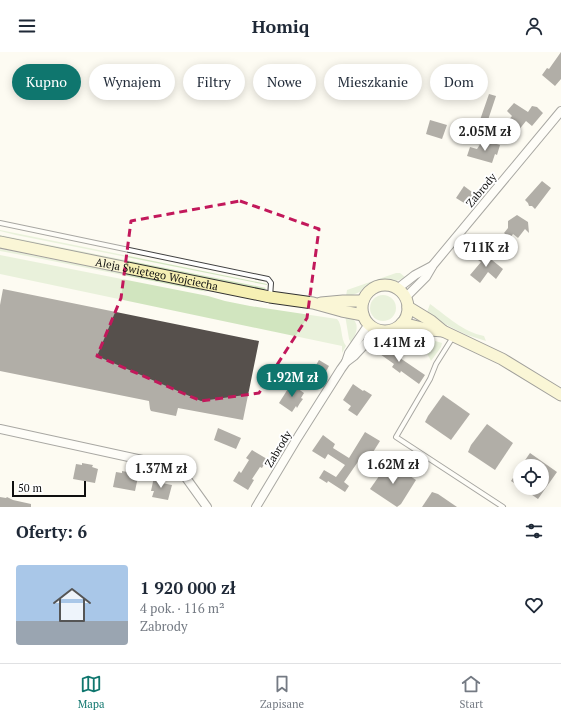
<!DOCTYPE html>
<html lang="pl">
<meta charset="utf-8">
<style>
body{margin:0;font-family:"PT Serif",serif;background:#f6f6f7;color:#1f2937;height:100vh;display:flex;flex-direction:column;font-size:15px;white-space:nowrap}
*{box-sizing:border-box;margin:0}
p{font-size:13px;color:#747a83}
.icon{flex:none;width:22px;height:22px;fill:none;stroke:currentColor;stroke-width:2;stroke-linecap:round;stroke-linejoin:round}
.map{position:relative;height:455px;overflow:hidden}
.sheet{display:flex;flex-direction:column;background:#fff;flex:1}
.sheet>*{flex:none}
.hud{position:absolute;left:12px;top:12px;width:537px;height:36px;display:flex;gap:8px}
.tools{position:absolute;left:513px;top:407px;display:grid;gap:8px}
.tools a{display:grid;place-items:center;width:36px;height:36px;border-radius:50%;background:#fff;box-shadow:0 2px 10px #0003;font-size:20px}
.scale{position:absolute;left:12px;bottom:10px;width:74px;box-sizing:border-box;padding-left:4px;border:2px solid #0f0f0f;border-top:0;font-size:11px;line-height:14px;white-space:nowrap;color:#0f0f0f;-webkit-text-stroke:3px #fff;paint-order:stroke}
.price{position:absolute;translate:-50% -34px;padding:0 9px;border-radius:14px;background:#fff;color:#222;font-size:13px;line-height:26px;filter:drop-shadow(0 1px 2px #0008)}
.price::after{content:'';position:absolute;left:50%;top:24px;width:12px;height:9px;margin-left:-6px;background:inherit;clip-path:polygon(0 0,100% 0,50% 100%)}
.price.selected{background:#0f766e;color:#fff}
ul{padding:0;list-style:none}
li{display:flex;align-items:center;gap:12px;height:100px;padding:0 16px}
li+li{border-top:1px solid #e0e1e3}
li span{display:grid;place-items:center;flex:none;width:112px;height:80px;border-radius:4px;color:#555}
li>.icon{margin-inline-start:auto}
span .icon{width:48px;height:48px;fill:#fffc;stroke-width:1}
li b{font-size:17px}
h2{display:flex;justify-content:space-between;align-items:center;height:48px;padding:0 16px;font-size:17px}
.tag{padding:0 14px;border-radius:18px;background:#fff;box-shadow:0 2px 10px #0003;font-size:14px;line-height:36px}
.tag.selected{background:#0f766e;color:#fff}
header{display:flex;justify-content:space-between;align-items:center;height:52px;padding:0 16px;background:#fff;font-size:18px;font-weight:600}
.menu{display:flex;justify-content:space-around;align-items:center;height:56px;border-top:1px solid #e0e1e3;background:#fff;font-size:11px;color:#747a83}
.menu a{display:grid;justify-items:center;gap:2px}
.menu .selected{color:#0f766e}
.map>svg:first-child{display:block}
</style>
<header><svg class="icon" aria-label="menu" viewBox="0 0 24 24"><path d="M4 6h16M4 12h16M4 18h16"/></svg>Homiq<svg class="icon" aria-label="person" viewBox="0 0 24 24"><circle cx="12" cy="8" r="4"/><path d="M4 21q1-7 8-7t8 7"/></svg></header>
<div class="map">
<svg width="561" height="455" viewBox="0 0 561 455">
<rect width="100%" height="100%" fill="#fdfbf2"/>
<g fill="#d1e5bf">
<polygon points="0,178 267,232 267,233 16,183 0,179"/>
<polygon points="0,183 266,236 263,238 229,231 0,185"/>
<polygon points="0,197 190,234 208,240 27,204 0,199"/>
<path d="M 0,203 L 208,244 L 225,249 L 250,254 L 337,267 C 343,273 340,286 346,294 L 342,301 L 342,294 L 0,222 Z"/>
<path d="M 396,221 L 400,221 L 405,225 C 392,233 390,227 378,230 C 364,233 362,243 346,244 L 347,238 Z"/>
<circle cx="383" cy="256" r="13"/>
<path d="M 430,252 C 447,264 463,280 484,284 L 486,289 L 467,283 L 426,263 Z"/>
<path d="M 345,263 C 361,268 358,279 351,291 L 349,287 Z"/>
<polygon points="413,284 417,285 425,304 399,286"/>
<polygon points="422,285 442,291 441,295 431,309 420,288 420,286"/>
</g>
<g fill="#56504c">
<polygon points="561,0 561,27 555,34 542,23 547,16 549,17"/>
<polygon points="369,15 408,25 406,34 366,24"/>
<polygon points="489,42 496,44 487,71 480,68"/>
<polygon points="514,51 528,60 532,54 537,55 543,61 532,74 526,69 518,79 507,70 512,64 507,59"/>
<polygon points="430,68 447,73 442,87 426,82"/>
<polygon points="483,88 500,93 497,103 495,102 492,111 467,104 470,95 477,97"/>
<polygon points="542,129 551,136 535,157 532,154 529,154 528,151 525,148"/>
<polygon points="464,134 476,143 469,154 456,146"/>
<polygon points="517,163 528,170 529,181 525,177 518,186 513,182 510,186 504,181 508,176 508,169"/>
<polygon points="481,199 503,217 496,227 488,220 480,231 470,223 481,210 475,206"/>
<polygon points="3,237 259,289 243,368 178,356 176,364 151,359 150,357 149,349 0,319 0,253"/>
<polygon points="375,289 425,323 419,332 401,319 400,321 392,315 394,312 370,295"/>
<polygon points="319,308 329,314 321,329 310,323"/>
<polygon points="291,332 304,341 301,346 303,347 300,351 297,356 296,354 292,360 279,351"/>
<polygon points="353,332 363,339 364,338 372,343 357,364 348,358 351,354 343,348"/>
<polygon points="443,343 470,362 451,388 425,370 428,364"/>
<polygon points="487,372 513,391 495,418 468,400 471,393"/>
<polygon points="218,376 241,386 236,397 214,388"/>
<polygon points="365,380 380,389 370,405 364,401 344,430 349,434 345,440 328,429 327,431 319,426 324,418 336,425 345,413 328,402 325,407 312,399 323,383 335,392 333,396 349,406"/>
<polygon points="252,398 267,407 262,416 260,415 252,427 254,428 248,438 233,429 239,419 241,421 249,408 246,406"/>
<polygon points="530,401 557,420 538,447 522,436 542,436 542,414 521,414"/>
<polygon points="389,410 416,428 401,452 397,455 370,437"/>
<polygon points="82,411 93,413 92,415 98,417 95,431 73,427 76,412 82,413"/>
<polygon points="520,415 520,435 511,429"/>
<polygon points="122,419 133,421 132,423 138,425 135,439 113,435 116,420 122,421"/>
<polygon points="154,425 163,428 162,431 172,433 168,448 152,445 154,439 151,439"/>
<polygon points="432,440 438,442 457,455 422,455"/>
<polygon points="0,445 6,446 7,445 13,448 31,452 31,455 0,455"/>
</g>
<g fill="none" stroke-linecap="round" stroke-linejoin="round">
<g stroke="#424242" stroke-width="6">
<g id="lane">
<polyline points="0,171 268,227 271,231 270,245"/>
<polyline points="453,285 436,312 430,327 396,385 503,455"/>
</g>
</g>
<g stroke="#424242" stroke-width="10">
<g id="street">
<polyline points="397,237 415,223 432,214"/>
<polyline points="405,246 426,225 433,213 561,59"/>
<polyline points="346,310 349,301 369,272"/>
<polyline points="0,377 179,416 207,455"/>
<polyline points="256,455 298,385 341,317 346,310 354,304 378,278"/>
</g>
</g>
<g stroke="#313131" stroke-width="13">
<g id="secondary">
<path id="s1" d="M 0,190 L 270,245 L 313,251 L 342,259 L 363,263"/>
<circle cx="385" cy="256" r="23"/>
<polyline points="321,251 343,249 363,249"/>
<polyline points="408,255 431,269 443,279 502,307 561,343"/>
<polyline points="402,271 430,278 443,279"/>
</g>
</g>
<use href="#lane" stroke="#fff" stroke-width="4"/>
<use href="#street" stroke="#fff" stroke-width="8"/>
<use href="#secondary" stroke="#f6f0b4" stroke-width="11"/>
</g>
<path d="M0 0H561V455H0ZM 240,149 L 319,177 L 307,266 L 259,341 L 201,349 L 97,304 L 121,246 L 131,169 Z" fill="#fdfbf2" fill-opacity=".55" fill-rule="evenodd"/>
<path fill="none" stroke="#c2185b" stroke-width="3" stroke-dasharray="8 5" stroke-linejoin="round" d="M 240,149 L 319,177 L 307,266 L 259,341 L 201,349 L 97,304 L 121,246 L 131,169 Z"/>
<g text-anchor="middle" stroke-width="4" stroke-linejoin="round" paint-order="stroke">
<g font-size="11" fill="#0f0f0f" stroke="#fff">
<text transform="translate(481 138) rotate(-50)" y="4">Zabrody</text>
<text dy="4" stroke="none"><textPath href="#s1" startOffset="160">Aleja Świętego Wojciecha</textPath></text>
<text transform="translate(278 397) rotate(-59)" y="4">Zabrody</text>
</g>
</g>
</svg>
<div class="tools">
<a><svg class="icon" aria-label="locate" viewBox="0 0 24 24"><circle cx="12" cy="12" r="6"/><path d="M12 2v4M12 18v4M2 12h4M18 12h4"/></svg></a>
</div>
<div class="scale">50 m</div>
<b class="price" style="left:485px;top:100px">2.05M zł</b>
<b class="price" style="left:486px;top:216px">711K zł</b>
<b class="price" style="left:399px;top:311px">1.41M zł</b>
<b class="price selected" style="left:292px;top:346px">1.92M zł</b>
<b class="price" style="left:393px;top:433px">1.62M zł</b>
<b class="price" style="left:161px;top:437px">1.37M zł</b>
<div class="hud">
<a class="tag selected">Kupno</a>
<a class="tag">Wynajem</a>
<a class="tag">Filtry</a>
<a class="tag">Nowe</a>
<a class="tag">Mieszkanie</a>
<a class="tag">Dom</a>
</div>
</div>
<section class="sheet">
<h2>Oferty: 6<svg class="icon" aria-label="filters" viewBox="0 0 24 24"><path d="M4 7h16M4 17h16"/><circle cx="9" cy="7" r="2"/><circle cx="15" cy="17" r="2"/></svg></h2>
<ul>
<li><span style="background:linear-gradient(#a9c7e8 70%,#9aa5b1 0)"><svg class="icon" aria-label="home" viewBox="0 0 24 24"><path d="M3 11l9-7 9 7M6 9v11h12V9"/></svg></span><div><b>1 920 000 zł</b><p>4 pok. · 116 m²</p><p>Zabrody</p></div><svg class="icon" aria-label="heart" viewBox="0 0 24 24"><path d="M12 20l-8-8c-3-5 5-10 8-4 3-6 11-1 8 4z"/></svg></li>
</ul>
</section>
<nav class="menu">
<a class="selected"><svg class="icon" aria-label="map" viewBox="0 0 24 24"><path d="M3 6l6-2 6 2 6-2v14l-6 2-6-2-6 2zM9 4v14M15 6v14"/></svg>Mapa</a>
<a><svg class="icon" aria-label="saved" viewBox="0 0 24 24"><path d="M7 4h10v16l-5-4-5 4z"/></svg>Zapisane</a>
<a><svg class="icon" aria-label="home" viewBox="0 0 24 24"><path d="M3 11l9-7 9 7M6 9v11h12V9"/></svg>Start</a>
</nav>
